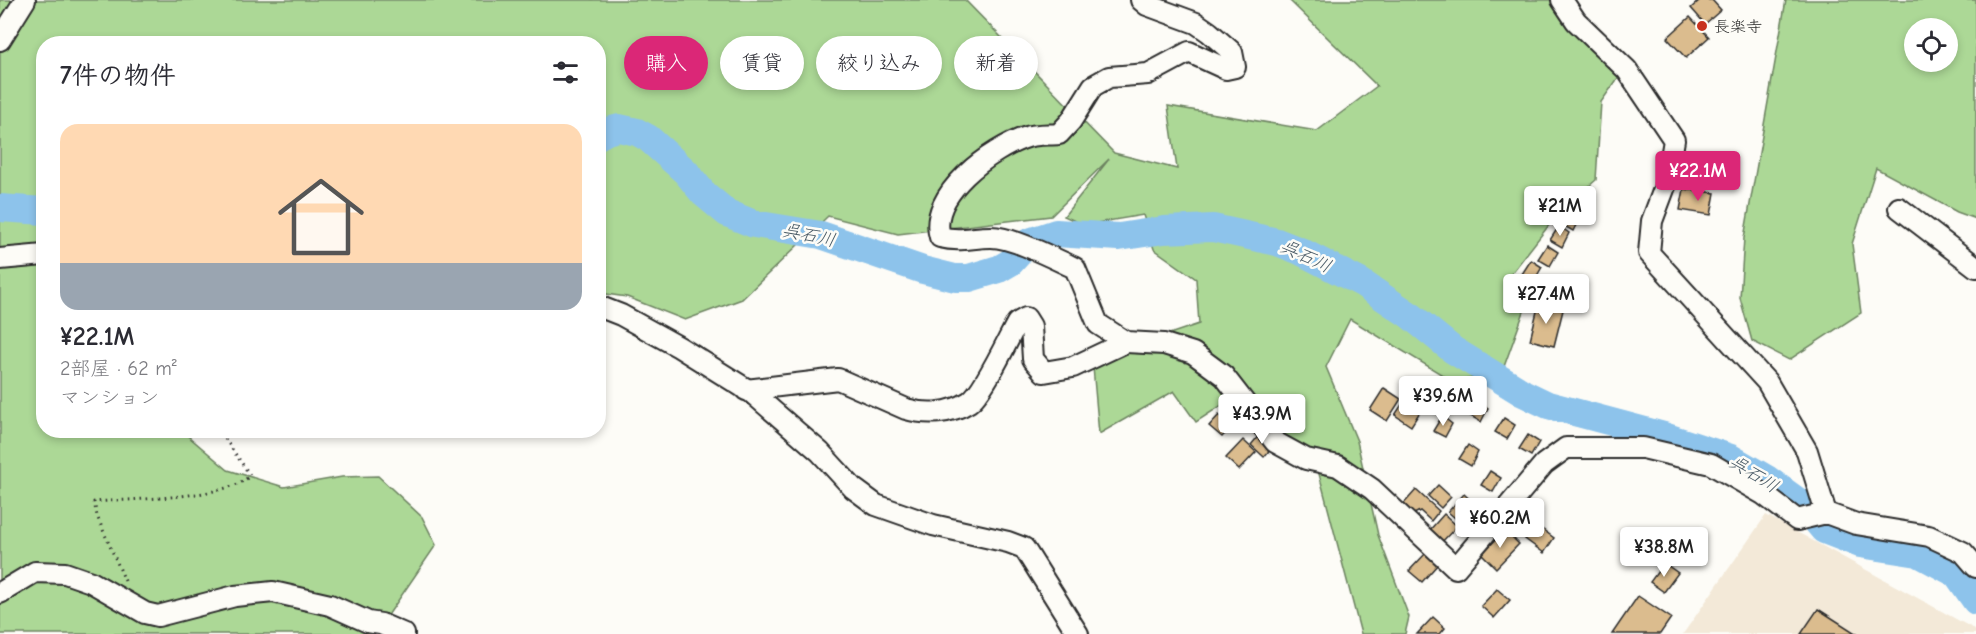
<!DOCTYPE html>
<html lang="ja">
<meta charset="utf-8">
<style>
body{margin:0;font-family:"Comic Neue","Klee One",sans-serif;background:#f7f7f7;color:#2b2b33;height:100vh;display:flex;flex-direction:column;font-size:22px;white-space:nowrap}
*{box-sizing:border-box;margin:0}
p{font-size:20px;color:#7c7c81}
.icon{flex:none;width:33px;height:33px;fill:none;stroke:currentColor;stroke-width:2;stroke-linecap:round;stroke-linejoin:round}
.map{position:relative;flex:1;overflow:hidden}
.details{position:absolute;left:36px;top:36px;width:570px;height:402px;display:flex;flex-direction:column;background:#fff;border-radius:24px;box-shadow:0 3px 9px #0003}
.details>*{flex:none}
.top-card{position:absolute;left:624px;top:36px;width:570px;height:54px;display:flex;gap:12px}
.buttons{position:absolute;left:1904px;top:18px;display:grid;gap:12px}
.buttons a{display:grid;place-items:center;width:54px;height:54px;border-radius:50%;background:#fff;box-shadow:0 3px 9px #0003;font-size:30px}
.price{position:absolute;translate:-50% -51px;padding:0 14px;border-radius:6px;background:#fff;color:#222;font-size:20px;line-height:39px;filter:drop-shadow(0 2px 3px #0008)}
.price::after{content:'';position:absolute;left:50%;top:36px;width:18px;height:14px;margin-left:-9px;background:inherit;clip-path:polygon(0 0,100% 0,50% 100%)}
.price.active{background:#db2777;color:#fff}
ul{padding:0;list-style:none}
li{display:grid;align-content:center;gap:12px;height:318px;padding:0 24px}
li span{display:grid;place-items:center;height:186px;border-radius:18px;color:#555}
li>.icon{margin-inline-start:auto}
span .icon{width:108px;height:108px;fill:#fffc;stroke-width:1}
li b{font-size:26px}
h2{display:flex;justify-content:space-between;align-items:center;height:72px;padding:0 24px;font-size:26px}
.pill{padding:0 21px;border-radius:27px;background:#fff;box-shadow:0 3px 9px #0003;font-size:21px;line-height:54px}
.pill.active{background:#db2777;color:#fff}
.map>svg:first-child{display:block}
</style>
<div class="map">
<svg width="1976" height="634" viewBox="0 0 1976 634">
<rect width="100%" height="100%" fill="#fdfcf7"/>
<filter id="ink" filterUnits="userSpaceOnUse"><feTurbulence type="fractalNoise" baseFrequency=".0167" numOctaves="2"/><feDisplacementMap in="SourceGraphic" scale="12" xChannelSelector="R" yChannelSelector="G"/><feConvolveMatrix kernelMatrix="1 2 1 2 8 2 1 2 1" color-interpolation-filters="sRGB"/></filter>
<g filter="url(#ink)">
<polygon fill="#f3e9d8" points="1766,515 1976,630 1976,634 1683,634"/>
<g fill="#acd896" stroke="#6c8260" stroke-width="1.5" fill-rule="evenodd">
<polygon points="0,0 965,0 1114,153 1177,169 1168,106 1317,131 1377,86 1289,0 1562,0 1628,64 1601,102 1596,180 1560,211 1511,274 1526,306 1502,372 1454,382 1350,319 1326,367 1357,441 1378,535 1409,617 1405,634 1361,634 1318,470 1239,394 1196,422 1174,391 1099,434 1093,367 1143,343 1199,324 1196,279 1154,249 1143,215 1084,225 1064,216 1109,159 1051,216 898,234 828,216 742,299 685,320 627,297 599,293 598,44 44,44 44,430 182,431 228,470 284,487 342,477 378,476 422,517 436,545 382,624 396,634 0,634"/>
<path d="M 1786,0 L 1976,0 L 1976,219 L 1957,212 L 1876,168 L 1852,244 L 1861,313 L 1789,360 L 1752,341 L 1740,298 L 1744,238 ZM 1914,28 L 1947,28 L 1947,62 L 1914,62 Z"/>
</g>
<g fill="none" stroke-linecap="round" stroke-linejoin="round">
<g stroke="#8dc3eb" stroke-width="28">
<polyline points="598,136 607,131 619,128 637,132 648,138 686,172 703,193 727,213 754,224 821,235 923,270 955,278 969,278 999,269 1011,262 1029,242 1056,233 1119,237 1164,230 1213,228 1277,242 1300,251 1362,283 1411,316 1453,350 1523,393 1548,405 1664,436 1731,458 1767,479 1803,505 1824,530 1860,544 1918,553 1957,574 1976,601"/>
<polyline points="0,208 44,211"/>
</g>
</g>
<g fill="#dbbc8e" stroke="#2b2b2b" stroke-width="1.5">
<polygon points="1700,0 1712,0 1721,10 1705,24 1691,8"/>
<polygon points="1690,17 1709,37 1686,58 1667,38"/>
<polygon points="1684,189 1715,193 1711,215 1680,210"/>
<polygon points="1570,210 1580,217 1573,231 1561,224"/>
<polygon points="1559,226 1569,233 1562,247 1550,240"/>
<polygon points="1547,245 1558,252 1550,266 1538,259"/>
<polygon points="1531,260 1542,267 1534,281 1522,274"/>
<polygon points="1539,303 1563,310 1554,346 1530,340"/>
<polygon points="1384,388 1401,399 1387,421 1370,410"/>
<polygon points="1409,394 1425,404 1411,426 1395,415"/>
<polygon points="1478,401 1488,408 1481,422 1469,415"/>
<polygon points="1219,415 1232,426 1222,437 1209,426"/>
<polygon points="1442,416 1452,424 1445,437 1433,431"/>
<polygon points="1504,418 1515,425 1507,439 1495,432"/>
<polygon points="1260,434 1273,446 1264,457 1251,445"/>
<polygon points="1528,435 1539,442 1531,456 1519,449"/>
<polygon points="1243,440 1256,452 1239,470 1226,458"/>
<polygon points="1468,445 1478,452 1471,466 1459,459"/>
<polygon points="1490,471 1501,478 1493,492 1481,485"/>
<polygon points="1438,485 1451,497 1441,508 1428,496"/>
<polygon points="1416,490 1439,511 1431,521 1420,511 1412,515 1400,508"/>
<polygon points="1464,494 1477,506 1461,523 1448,512"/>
<polygon points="1522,508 1534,520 1520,535 1507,524"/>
<polygon points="1444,514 1457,526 1440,544 1428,532"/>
<polygon points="1535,524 1554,538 1544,553 1525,539"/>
<polygon points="1505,530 1519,544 1496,568 1482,554"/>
<polygon points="1682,533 1696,543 1682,562 1668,552"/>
<polygon points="1426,553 1438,564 1422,582 1409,571"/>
<polygon points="1664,563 1678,573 1664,592 1650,582"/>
<polygon points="1497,589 1510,600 1494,618 1481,606"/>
<polygon points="1638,596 1671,618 1660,634 1612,634"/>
<polygon points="1818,609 1857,634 1801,634"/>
<polygon points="1433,617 1445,628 1440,634 1417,634"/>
</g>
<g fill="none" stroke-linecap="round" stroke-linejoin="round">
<g stroke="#2b2b2b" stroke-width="24">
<g id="minor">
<path d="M 1141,0 L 1147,5 L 1196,23 L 1209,32 L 1232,52 L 1235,67 L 1226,69 L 1189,52 L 1148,74 L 1109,77 L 1093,86 L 1071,121 L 1059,134 C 1049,135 1036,134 1027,137 C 992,148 927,195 940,237 C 961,242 971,237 991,237 C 1013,237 1055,259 1075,268 L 1098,324 L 1126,342 L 1164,344 L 1193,353 L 1224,376 L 1275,442 L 1306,459 L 1338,466 L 1372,489 L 1456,568 L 1544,464 L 1566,448 L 1643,448 L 1711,464 L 1763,494 L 1797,520 L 1826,513 L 1856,524 L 1929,536 L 1963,552 L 1976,567"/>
<polyline points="1562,0 1576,21 1627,70 1674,140 1667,181 1652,221 1649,253 1767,382 1807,451 1826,513"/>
<polyline points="0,40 25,0"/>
<polyline points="1899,208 1976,267"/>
<polyline points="0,259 44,255"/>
<polyline points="598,306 621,315 679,347 751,392 820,452 853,488 876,505 933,525 1008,542 1024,548 1078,634"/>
<path d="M 746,390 L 838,379 L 906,409 C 926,415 950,414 969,402 C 983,393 1007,341 1017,323 L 1026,318 L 1031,326 L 1033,359 L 1044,372 L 1073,367 L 1126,342"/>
<polyline points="0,593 35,572 65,573 91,582 145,613 158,616 235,596 273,592 330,605 368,622 381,624 404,634"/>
</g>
</g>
<path stroke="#2b2b2b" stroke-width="3" stroke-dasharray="1.5 4.5" stroke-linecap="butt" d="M 125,581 L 97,516 L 94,502 C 126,499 232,499 250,475 L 223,436 L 214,430"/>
<use href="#minor" stroke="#fdfcf7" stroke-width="20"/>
</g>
</g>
<circle fill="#c8321e" stroke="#fdfcf7" stroke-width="2" cx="1702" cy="26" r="6"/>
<g text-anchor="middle" stroke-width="5" stroke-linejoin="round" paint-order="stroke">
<g font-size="16" fill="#2b2b2b" stroke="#fdfcf7" text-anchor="start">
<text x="1714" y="32">長楽寺</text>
</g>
<g font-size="18" font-style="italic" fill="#485965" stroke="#fdfcf7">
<text transform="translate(809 235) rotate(12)" y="6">呉石川</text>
<text transform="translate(1306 256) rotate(25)" y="6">呉石川</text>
<text transform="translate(1754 474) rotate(32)" y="6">呉石川</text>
</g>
</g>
</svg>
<div class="buttons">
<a><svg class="icon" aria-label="locate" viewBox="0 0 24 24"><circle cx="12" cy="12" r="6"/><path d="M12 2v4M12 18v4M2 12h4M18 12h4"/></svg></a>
</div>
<b class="price active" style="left:1698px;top:202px">¥22.1M</b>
<b class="price" style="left:1560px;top:237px">¥21M</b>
<b class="price" style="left:1546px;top:325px">¥27.4M</b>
<b class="price" style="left:1443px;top:427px">¥39.6M</b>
<b class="price" style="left:1262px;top:445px">¥43.9M</b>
<b class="price" style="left:1500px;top:549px">¥60.2M</b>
<b class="price" style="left:1664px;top:578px">¥38.8M</b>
<div class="top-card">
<a class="pill active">購入</a>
<a class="pill">賃貸</a>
<a class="pill">絞り込み</a>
<a class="pill">新着</a>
</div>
<section class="details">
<h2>7件の物件<svg class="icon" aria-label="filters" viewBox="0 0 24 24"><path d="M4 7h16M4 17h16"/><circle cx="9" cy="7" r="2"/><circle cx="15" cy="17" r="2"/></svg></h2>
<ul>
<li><span style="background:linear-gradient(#ffd9b3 75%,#9aa5b1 0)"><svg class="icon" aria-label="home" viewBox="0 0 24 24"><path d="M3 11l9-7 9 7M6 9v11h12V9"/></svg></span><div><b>¥22.1M</b><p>2部屋 · 62 m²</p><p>マンション</p></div></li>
</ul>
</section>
</div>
